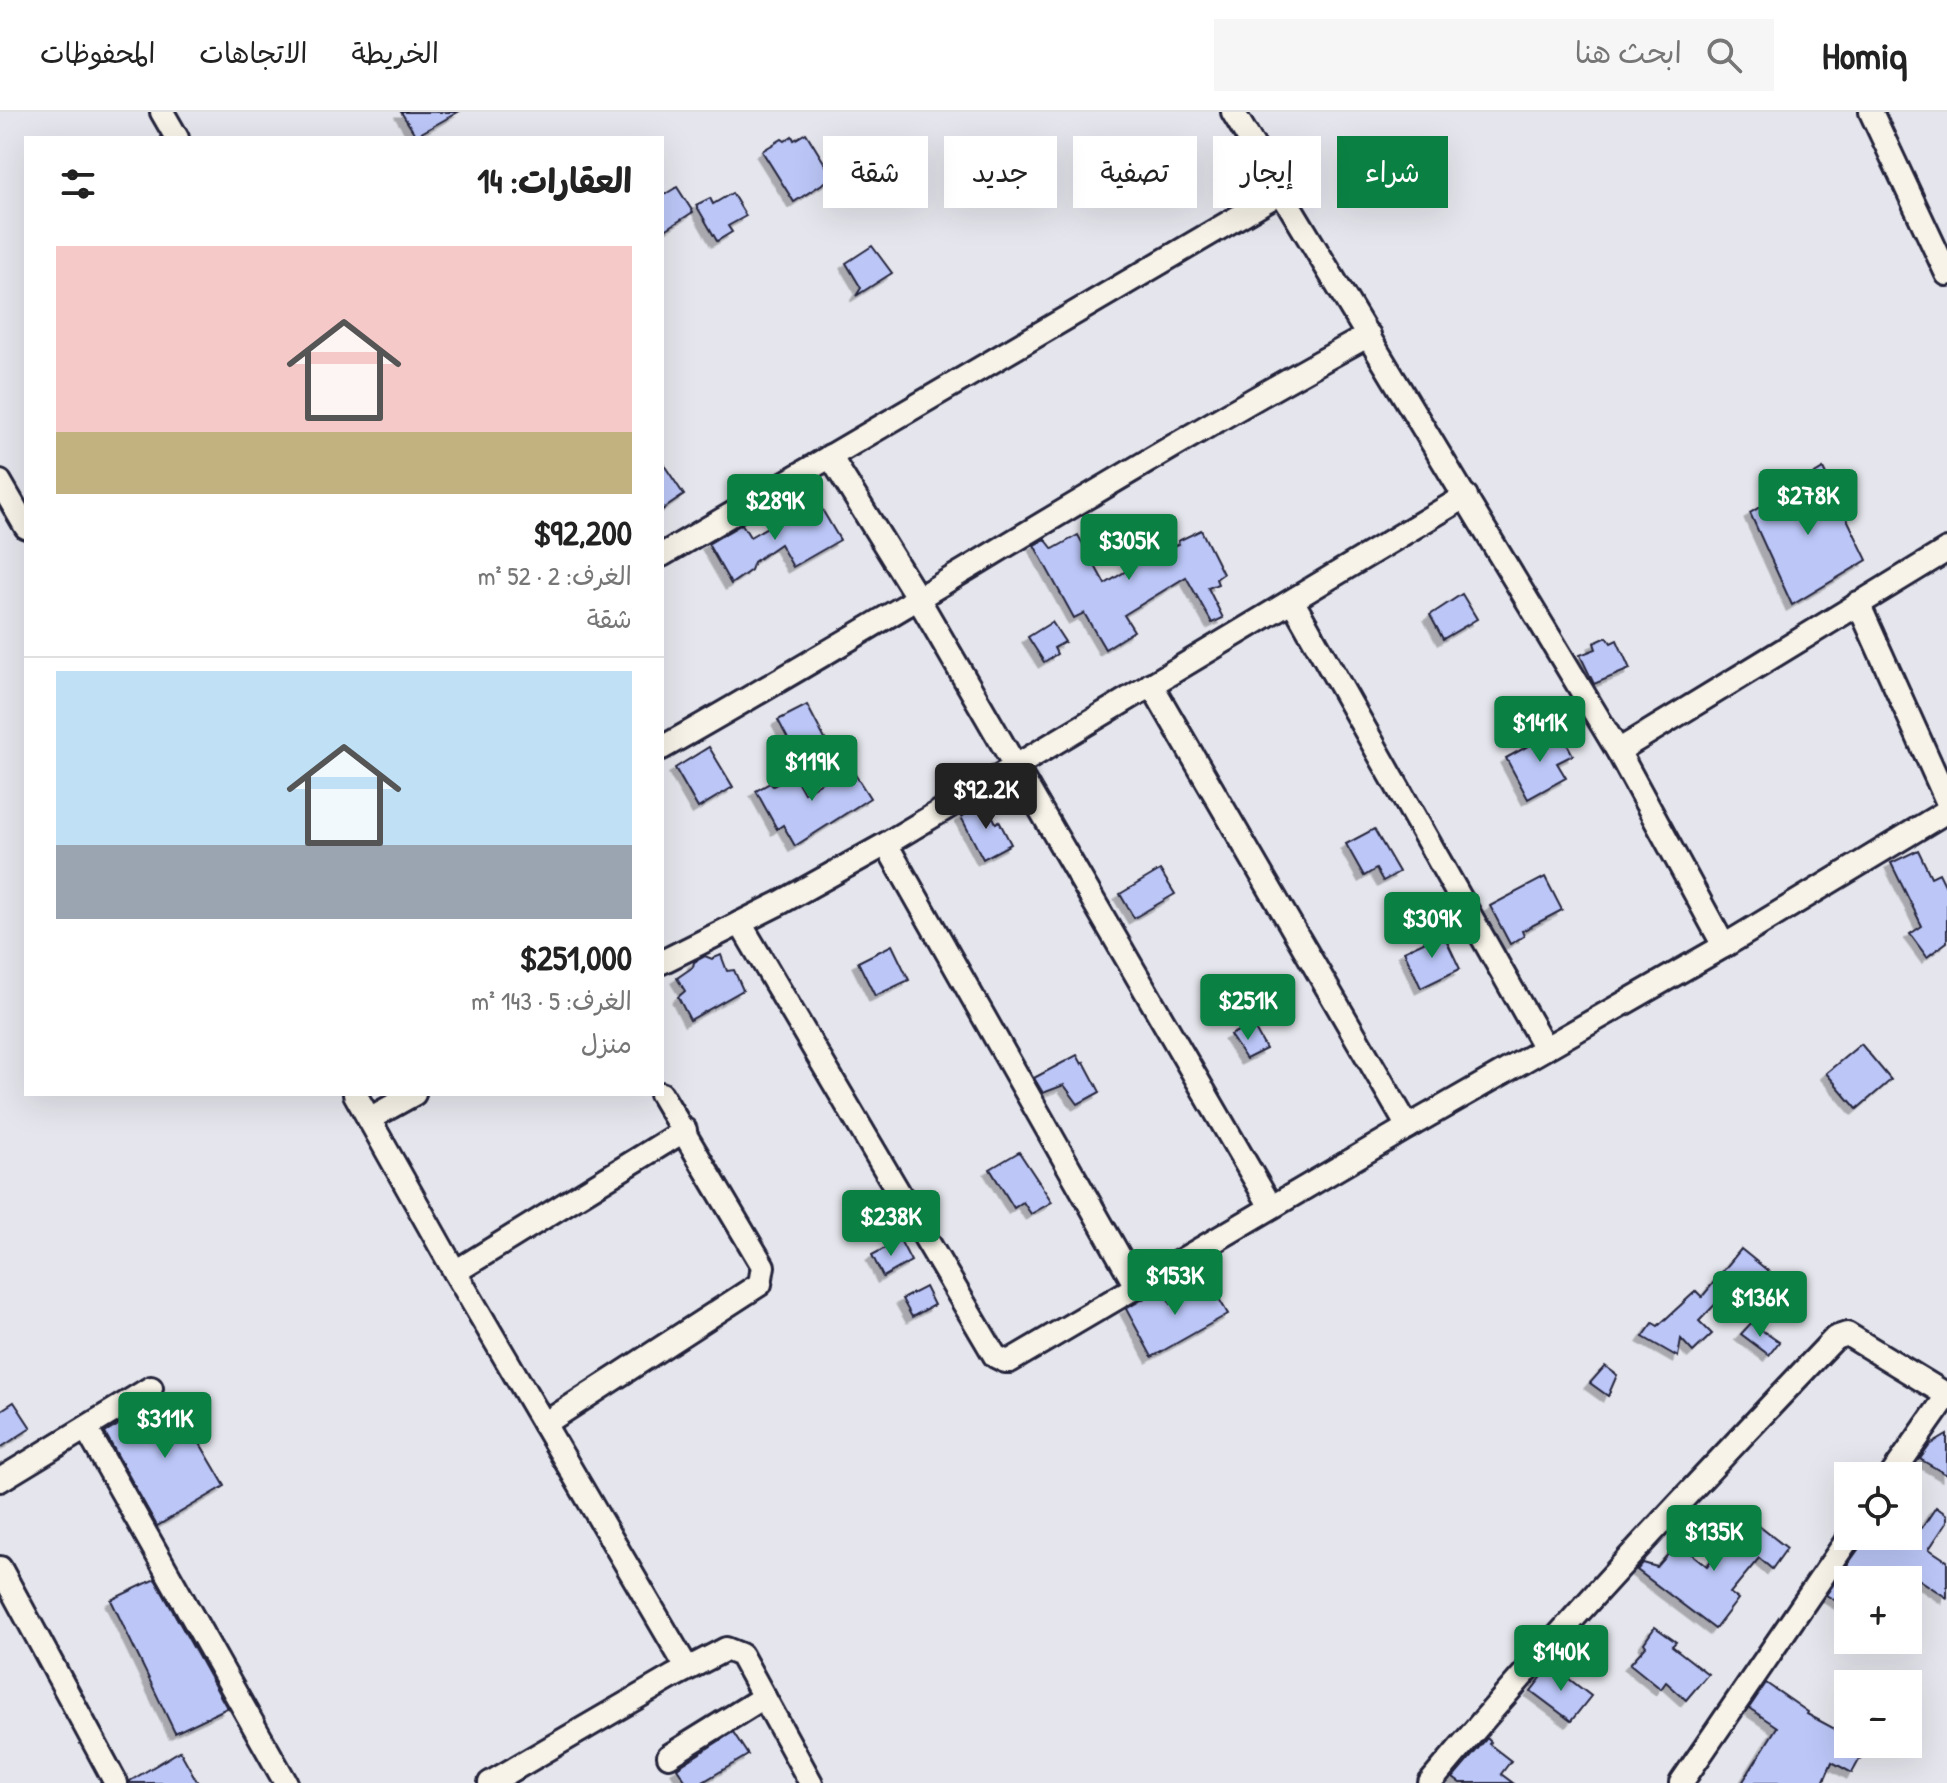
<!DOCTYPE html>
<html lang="ar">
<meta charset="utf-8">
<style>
body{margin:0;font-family:"Patrick Hand","Playpen Sans Arabic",sans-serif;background:#f6f6f6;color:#222;direction:rtl;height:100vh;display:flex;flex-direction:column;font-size:30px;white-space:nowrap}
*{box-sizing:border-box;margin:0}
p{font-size:26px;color:#767676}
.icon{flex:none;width:44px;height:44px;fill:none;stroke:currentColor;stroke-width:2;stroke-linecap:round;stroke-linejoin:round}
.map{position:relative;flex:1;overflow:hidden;direction:ltr}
.drawer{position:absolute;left:24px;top:24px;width:640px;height:960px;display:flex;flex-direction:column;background:#fff;border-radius:0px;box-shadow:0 8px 32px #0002;direction:rtl}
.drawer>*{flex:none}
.guide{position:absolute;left:688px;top:24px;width:760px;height:72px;direction:rtl;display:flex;gap:16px}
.fabs{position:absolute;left:1834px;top:1350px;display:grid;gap:16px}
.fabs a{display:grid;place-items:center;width:88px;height:88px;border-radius:0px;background:#fff;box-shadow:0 8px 32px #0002;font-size:40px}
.price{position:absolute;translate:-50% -68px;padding:0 18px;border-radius:8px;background:#0b8043;color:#fff;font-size:26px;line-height:52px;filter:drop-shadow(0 2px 4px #0008)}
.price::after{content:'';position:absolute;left:50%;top:48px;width:24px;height:18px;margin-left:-12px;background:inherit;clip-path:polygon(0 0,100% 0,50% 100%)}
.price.current{background:#222;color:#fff}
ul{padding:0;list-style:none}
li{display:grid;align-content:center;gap:16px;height:424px;padding:0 32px}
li+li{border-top:2px solid #e0e0e0}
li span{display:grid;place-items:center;height:248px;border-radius:0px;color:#555}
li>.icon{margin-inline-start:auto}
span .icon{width:144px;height:144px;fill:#fffc;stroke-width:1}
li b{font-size:34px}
h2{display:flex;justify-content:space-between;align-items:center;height:96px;padding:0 32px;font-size:34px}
.chip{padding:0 28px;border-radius:0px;background:#fff;box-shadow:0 8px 32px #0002;font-size:28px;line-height:72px}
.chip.current{background:#0b8043;color:#fff}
header{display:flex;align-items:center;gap:48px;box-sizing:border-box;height:112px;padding:0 40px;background:#fff;border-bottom:2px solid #e0e0e0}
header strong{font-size:38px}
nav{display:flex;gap:44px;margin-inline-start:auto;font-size:28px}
.search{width:560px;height:72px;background:#f6f6f6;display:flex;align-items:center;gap:20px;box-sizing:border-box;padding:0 28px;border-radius:0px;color:#767676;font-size:30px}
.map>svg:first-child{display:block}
</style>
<header>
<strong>Homiq</strong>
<div class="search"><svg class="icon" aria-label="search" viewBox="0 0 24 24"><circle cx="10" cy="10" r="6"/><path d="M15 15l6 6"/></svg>ابحث هنا</div>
<nav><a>الخريطة</a><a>الاتجاهات</a><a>المحفوظات</a></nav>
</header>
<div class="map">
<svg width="1947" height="1671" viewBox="0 0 1947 1671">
<defs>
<filter id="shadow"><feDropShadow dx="-5.5" dy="5.5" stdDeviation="0" flood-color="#0004"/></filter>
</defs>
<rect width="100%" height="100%" fill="#e5e6ed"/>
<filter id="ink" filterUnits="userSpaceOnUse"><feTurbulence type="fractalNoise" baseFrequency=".0125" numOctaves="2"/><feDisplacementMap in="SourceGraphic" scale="16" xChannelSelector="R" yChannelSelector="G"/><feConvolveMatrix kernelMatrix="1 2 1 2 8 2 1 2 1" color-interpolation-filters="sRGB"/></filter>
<g filter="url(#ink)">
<g fill="#bcc7f8" stroke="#22223b" stroke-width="2" filter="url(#shadow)">
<polygon points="401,0 458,0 416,24"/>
<polygon points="806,21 833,65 794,90 762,39 782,27 785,29 792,24 794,28"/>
<polygon points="677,75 693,100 662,120 662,84"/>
<polygon points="732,81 746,104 728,114 732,120 717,129 696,93 710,86 713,92"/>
<polygon points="872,134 892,161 856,184 861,176 846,151"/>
<polygon points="662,350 684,383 662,398"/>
<polygon points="1823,357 1867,448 1792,493 1750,401"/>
<polygon points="820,394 840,428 793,455 780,432 754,450 751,458 731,472 708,432 742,412 750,425 802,395 806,402"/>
<polygon points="1201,418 1223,462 1216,467 1218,472 1208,476 1223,506 1212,511 1186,465 1124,503 1134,519 1105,537 1084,501 1074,506 1034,433 1045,427 1053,437 1078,423 1105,472 1152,443 1179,432 1178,429"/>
<polygon points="1462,482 1477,507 1443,527 1430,503"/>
<polygon points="1052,510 1065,530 1054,536 1057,542 1044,550 1028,525"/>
<polygon points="1607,525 1611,531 1617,528 1630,557 1594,572 1580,543 1596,537 1594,531"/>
<polygon points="807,593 828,633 799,648 778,608"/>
<polygon points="1559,617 1573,643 1557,651 1566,666 1528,687 1506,646"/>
<polygon points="709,635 733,675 698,696 675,656"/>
<polygon points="849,653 870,686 795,734 783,713 777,717 756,679 770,671 773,674 794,663 804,681"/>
<polygon points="986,691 996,711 999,709 1011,732 983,747 961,705"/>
<polygon points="1374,717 1399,760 1383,769 1376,757 1364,764 1346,732"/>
<polygon points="1918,738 1931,765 1939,761 1947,777 1947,830 1927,845 1910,822 1922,814 1891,751"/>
<polygon points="1160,758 1175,782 1134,806 1120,782"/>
<polygon points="1545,765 1562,798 1522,819 1524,824 1510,832 1490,794"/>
<polygon points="1443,821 1460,857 1421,876 1404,839"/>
<polygon points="892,833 909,868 875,884 858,850"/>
<polygon points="721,843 727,859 734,858 743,878 690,908 678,885 685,879 677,866 693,855 694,850 705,844 712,847"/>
<polygon points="1252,912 1266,937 1246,947 1230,923"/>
<polygon points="1861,932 1891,968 1857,997 1826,961"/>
<polygon points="1077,943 1082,952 1084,950 1100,980 1078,992 1064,973 1043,981 1034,966"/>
<polygon points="1019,1040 1052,1090 1031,1102 1023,1090 1014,1096 990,1057"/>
<polygon points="900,1128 911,1149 883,1165 872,1143"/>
<polygon points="1741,1137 1788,1175 1764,1203 1731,1176 1699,1209 1712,1222 1693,1240 1681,1227 1678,1245 1643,1225 1653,1211 1658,1214 1696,1179 1702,1185"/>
<polygon points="1209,1170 1228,1202 1152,1245 1126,1197 1162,1176 1171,1192"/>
<polygon points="925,1175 934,1193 912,1205 902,1187"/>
<polygon points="1751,1211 1779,1230 1769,1243 1741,1222"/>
<polygon points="1605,1254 1617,1263 1608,1284 1590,1271"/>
<polygon points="171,1282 225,1374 157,1414 105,1321"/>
<polygon points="14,1290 31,1316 0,1336 0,1299"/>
<polygon points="1947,1323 1947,1363 1920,1347 1930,1333"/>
<polygon points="1936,1395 1947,1403 1947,1410 1929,1437 1947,1449 1947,1486 1920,1468 1848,1468 1848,1496 1826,1483 1862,1432 1864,1424 1908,1424 1908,1408 1922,1416"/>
<polygon points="1750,1407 1787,1436 1772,1457 1759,1446 1730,1481 1738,1487 1715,1517 1637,1458 1643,1451 1657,1455 1678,1431 1707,1454 1720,1436 1725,1437"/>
<polygon points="155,1467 227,1596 175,1621 111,1488"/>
<polygon points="1655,1515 1676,1530 1672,1534 1708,1562 1686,1588 1666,1570 1661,1577 1630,1552 1646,1534 1644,1531"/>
<polygon points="1551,1553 1591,1584 1571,1609 1531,1579"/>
<polygon points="1766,1571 1808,1600 1807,1602 1848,1624 1848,1632 1868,1632 1852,1661 1832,1650 1823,1671 1742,1671 1777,1615 1749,1596"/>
<polygon points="733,1620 748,1643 701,1671 687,1671 677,1656"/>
<polygon points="1487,1626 1491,1630 1489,1632 1511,1649 1501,1662 1513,1671 1460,1671 1453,1666"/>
<polygon points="180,1639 198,1671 130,1671 130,1669"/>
</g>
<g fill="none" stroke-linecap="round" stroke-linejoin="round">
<g stroke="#22223b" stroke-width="28">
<g id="minor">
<polyline points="162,0 177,26"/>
<polyline points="1233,0 1618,639 1724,834"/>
<polyline points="1871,0 1947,162"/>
<polyline points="830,344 919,488 1271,1095"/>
<polyline points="0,370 26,415"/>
<polyline points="662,443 1281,80"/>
<polyline points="1293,490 1545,936"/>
<polyline points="1858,491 1947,689"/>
<polyline points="1151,572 1408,1015"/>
<path d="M 662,636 C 900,502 1129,354 1369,223"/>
<polyline points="1618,639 1947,438"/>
<polyline points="886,732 1136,1174"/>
<polyline points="740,811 995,1244 1005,1249 1010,1249 1408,1015 1724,834 1947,699"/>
<polyline points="662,850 780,791 886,732 1466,384"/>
<polyline points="355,982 455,1160 687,1556"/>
<polyline points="369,1007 414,982"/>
<polyline points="455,1160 685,1018"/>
<polyline points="544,1312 760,1172 763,1154 661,982"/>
<polyline points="86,1316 286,1671"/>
<polyline points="1891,1364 1947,1284"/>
<polyline points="0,1368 151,1276"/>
<polyline points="0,1456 116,1671"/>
<polyline points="669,1644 764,1585"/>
<polyline points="490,1671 672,1565 726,1537 741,1543 811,1671"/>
<path d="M 1430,1671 C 1559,1517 1697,1371 1835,1226 L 1847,1222 L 1947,1283"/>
<polyline points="1681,1671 1850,1424"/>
</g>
</g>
<use href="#minor" stroke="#f7f3e8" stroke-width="22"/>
</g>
</g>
</svg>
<div class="fabs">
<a><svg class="icon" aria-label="locate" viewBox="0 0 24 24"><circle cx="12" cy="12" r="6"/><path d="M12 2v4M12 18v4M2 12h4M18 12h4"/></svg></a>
<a>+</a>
<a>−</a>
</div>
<b class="price" style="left:1808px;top:425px">$278K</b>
<b class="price" style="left:775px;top:430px">$289K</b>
<b class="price" style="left:1129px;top:470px">$305K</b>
<b class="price" style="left:1540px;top:652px">$141K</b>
<b class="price" style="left:812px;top:691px">$119K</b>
<b class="price current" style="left:986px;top:719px">$92.2K</b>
<b class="price" style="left:1432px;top:848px">$309K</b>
<b class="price" style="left:1248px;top:930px">$251K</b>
<b class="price" style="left:891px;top:1146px">$238K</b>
<b class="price" style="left:1175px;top:1205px">$153K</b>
<b class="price" style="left:1760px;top:1227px">$136K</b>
<b class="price" style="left:165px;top:1348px">$311K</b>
<b class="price" style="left:1714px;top:1461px">$135K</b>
<b class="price" style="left:1561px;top:1581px">$140K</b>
<div class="guide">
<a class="chip current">شراء</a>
<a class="chip">إيجار</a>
<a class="chip">تصفية</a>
<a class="chip">جديد</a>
<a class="chip">شقة</a>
</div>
<section class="drawer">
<h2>العقارات: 14<svg class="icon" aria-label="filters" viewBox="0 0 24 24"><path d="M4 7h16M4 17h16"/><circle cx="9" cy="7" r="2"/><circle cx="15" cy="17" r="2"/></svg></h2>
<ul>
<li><span style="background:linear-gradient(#f6c9c9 75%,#c2b280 0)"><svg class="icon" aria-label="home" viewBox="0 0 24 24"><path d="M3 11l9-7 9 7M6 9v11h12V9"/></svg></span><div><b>$92,200</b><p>الغرف: 2 · 52 m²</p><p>شقة</p></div></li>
<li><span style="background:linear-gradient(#bfe0f5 70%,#9aa5b1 0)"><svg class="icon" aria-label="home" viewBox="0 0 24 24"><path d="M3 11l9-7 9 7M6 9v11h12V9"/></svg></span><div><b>$251,000</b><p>الغرف: 5 · 143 m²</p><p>منزل</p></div></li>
</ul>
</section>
</div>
